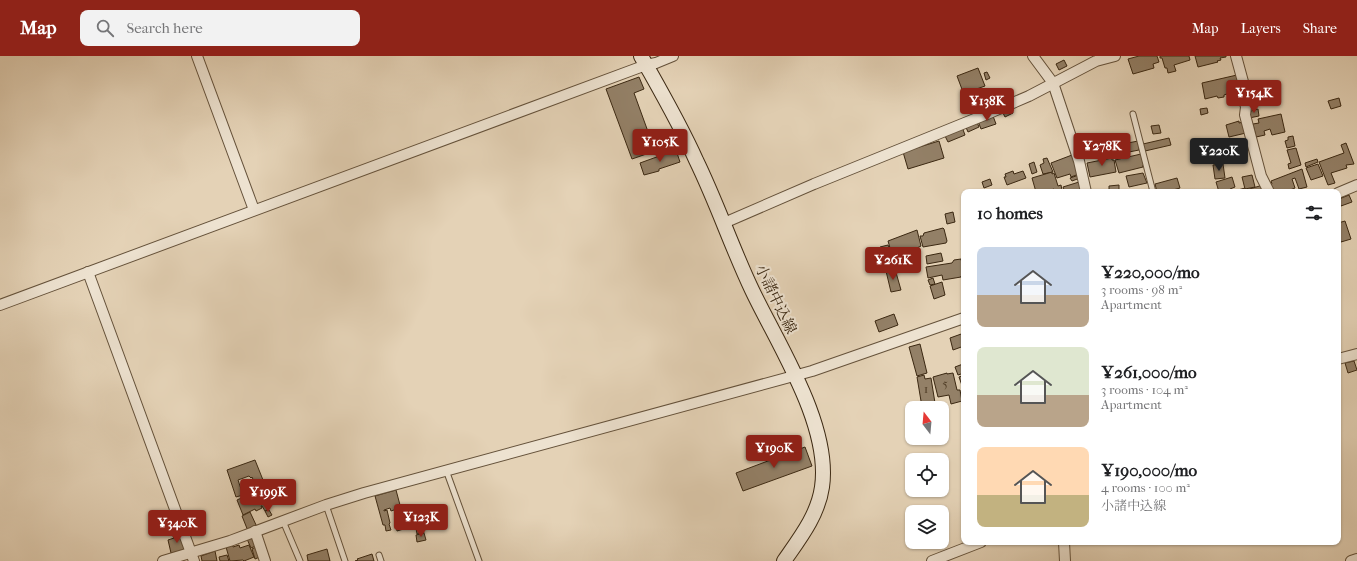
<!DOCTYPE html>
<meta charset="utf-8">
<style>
body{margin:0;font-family:"IM FELL French Canon","Noto Serif JP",serif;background:#f2f2f2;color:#202124;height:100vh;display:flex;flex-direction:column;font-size:15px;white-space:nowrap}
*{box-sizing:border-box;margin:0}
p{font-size:13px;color:#757577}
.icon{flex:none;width:22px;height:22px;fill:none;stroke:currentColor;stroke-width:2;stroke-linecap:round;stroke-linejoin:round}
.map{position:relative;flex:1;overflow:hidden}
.side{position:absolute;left:961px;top:133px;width:380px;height:356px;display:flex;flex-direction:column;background:#fff;border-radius:8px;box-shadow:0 1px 3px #0004}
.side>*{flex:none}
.needle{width:26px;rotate:344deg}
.fabs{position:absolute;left:905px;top:345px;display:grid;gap:8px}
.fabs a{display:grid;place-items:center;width:44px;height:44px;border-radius:8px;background:#fff;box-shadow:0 1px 3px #0004;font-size:20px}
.price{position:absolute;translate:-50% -34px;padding:0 9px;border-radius:4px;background:#8f2418;color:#fff;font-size:13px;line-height:26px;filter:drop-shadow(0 1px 2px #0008)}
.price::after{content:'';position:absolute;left:50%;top:24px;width:12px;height:9px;margin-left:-6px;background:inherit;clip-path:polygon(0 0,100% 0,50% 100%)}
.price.active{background:#222;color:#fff}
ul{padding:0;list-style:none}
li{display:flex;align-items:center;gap:12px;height:100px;padding:0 16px}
li span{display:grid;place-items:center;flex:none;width:112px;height:80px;border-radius:8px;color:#555}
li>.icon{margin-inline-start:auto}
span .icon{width:48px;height:48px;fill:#fffc;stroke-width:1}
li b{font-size:17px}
h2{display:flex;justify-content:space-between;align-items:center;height:48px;padding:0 16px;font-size:17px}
header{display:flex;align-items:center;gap:24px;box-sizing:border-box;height:56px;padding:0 20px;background:#8f2418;color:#fff}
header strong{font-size:19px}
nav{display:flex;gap:22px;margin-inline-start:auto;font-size:14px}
.search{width:280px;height:36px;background:#f2f2f2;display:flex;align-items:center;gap:10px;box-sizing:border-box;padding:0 14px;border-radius:8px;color:#757577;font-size:15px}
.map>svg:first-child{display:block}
</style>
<header>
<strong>Map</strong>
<div class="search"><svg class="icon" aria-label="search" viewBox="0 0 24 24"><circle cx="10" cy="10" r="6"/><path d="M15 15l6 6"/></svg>Search here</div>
<nav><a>Map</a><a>Layers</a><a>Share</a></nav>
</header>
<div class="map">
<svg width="1357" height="505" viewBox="0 0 1357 505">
<rect width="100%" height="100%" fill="#e4d2b6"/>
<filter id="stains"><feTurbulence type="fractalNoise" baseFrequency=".005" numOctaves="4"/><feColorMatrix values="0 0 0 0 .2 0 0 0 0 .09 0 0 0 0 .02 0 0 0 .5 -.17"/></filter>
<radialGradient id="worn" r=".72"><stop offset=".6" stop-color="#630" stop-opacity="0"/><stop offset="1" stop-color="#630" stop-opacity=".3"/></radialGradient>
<g fill="#938067" stroke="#3b2812">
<polygon points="1139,0 1157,0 1159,6 1153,8 1154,12 1133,18 1128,3"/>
<polygon points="1160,0 1189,0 1190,4 1174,9 1176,15 1168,17 1167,12 1165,12 1162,2 1160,2"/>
<polygon points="1195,0 1226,0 1226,1 1220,2 1221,4 1217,5 1218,6 1198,11"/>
<polygon points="1064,4 1067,10 1059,14 1056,8"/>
<polygon points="978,12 985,30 971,35 970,33 963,36 957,20"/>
<polygon points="987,16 990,22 986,24 984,17"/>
<polygon points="1237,19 1239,29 1234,30 1235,35 1224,39 1224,41 1218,42 1217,40 1205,43 1202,27"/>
<polygon points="639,21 644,33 634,37 655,95 632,103 606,33"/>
<polygon points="1004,33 1006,40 995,44 992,38"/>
<polygon points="1339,42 1341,50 1331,53 1328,45"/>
<polygon points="1011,51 1013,57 1005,61 1002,55"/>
<polygon points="1207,52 1208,57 1201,59 1200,53"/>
<polygon points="1258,53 1259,60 1249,62 1248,56"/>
<polygon points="1281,58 1285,76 1272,79 1270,73 1264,75 1265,79 1256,81 1253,68 1259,67 1258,63"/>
<polygon points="993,60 996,68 981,73 978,65"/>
<polygon points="976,64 979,71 968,76 965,69"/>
<polygon points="1239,65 1239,67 1243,66 1246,77 1229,81 1226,69"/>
<polygon points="1159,69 1161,77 1153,78 1151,70"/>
<polygon points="962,71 965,79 948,86 944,78"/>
<polygon points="1293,80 1295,90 1287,92 1285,85 1288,84 1288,81"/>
<polygon points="1169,82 1171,89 1145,95 1143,88"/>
<polygon points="939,85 944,102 908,113 903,96"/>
<polygon points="1138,85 1139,94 1129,96 1128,87"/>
<polygon points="1346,87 1354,108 1346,109 1347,112 1331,117 1335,127 1328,129 1319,106 1344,97 1341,89"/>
<polygon points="1296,92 1301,109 1289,113 1288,108 1291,107 1287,94"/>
<polygon points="676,94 680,106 659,113 659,115 644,119 640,107"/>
<polygon points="1141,98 1144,109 1143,109 1143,111 1119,117 1115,104"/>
<polygon points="1072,99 1079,118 1071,121 1070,118 1057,122 1051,107"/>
<polygon points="1047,102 1053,116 1043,118 1040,109 1044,107 1043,103"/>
<polygon points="1112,102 1112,104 1114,104 1116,116 1090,121 1087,107"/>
<polygon points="1317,103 1318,106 1306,111 1305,107"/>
<polygon points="1034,106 1037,116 1032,118 1029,108"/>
<polygon points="1223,108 1225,122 1215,123 1213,109"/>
<polygon points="1318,108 1323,120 1311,124 1306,112"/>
<polygon points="1302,113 1307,131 1299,133 1295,122 1292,123 1295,132 1285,136 1273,136 1271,129 1272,128 1271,125"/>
<polygon points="1013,115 1014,118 1023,115 1026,122 1007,129 1004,121 1006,121 1005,118"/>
<polygon points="1052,116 1052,118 1054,117 1058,130 1061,129 1062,134 1055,136 1054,133 1044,136 1041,135 1036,136 1032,122"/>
<polygon points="1143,117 1147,127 1129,131 1126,120"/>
<polygon points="1079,119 1080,122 1072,125 1070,122"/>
<polygon points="1252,119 1255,131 1245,133 1242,121"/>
<polygon points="1232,121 1235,131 1230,133 1231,135 1219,136 1216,126"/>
<polygon points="1177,122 1180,132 1166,136 1157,136 1155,128"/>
<polygon points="990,123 992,129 984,132 982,126"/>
<polygon points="1079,126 1081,136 1065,136 1063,131"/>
<polygon points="1119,129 1119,134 1109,135 1109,130"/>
<polygon points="1263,129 1265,136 1246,136 1246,134"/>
<polygon points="1245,132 1246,136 1231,136"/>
<polygon points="1349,139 1352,146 1341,150 1339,143"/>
<polygon points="953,156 955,166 947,168 945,158"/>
<polygon points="1345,165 1351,183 1341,186 1338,176 1338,167"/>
<polygon points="943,172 944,173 947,185 946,187 923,191 920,180 923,180 924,177"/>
<polygon points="917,174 921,190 909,196 908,194 892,199 888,185"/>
<polygon points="888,189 891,196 883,198 880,191"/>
<polygon points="888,197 891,206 884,208 881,200"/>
<polygon points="941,197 943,205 927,208 926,200"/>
<polygon points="961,203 964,217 964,219 961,220 961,221 943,224 942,219 928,222 926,211 952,207 954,204"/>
<polygon points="895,213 901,234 891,236 886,215"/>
<polygon points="933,222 935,228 930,229 928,224"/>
<polygon points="942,226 945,239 934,243 930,230"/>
<polygon points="894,258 898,269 879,276 875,265"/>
<polygon points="964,277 964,290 953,294 950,282"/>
<polygon points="920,288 927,317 917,320 909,291"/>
<polygon points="1354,305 1357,314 1348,317 1345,307"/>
<polygon points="963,308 964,317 958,319 955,311"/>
<polygon points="947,317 947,318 953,317 957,334 960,334 962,345 951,348 949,339 938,341 933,321"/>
<polygon points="924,319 925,323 931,322 935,347 928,348 929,350 924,351 921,345 917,321"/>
<polygon points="964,319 964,335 959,321"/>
<polygon points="805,391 812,410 743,435 736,417"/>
<polygon points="255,404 263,424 255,428 252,421 251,422 249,420 238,424 243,439 236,441 227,414"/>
<polygon points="259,434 261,434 269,453 265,455 262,450 261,450 262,452 256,455 255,453 243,459 237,444"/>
<polygon points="396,434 400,449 396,450 397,453 391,455 390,452 384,454 384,455 387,454 390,467 389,468 391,474 386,475 385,469 383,469 375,440"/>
<polygon points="269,454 272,459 268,461 265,455"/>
<polygon points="250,456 257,471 248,475 242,460"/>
<polygon points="410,457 412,466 416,464 417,469 397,475 396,470 399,469 397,461"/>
<polygon points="422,471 424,477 417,478 416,472"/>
<polygon points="181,477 187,494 171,497 168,484 174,482 173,480"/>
<polygon points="424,477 426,484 417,486 416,479"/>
<polygon points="255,480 258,489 251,492 247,483"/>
<polygon points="232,488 233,491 239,489 240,492 249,489 254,501 244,505 243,504 230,505 226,491"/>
<polygon points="258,490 262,500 255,503 252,493"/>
<polygon points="327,493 330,505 308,505 307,499"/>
<polygon points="215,495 217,505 202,505 201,500"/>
<polygon points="372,498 374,505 355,505 358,504 357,503"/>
<polygon points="227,499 229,505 220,505 219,501"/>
</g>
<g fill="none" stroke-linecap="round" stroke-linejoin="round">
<g stroke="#65523b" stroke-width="7">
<g id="service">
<polyline points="1133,58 1153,136"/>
<polyline points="446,414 479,505"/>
<polyline points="326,449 345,505"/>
<polyline points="283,465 300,505"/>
<polyline points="379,499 381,505"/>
</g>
</g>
<g stroke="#65523b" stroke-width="12">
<g id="minor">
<polyline points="197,0 254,154"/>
<polyline points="1033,0 1053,27 1079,105 1086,136"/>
<polyline points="1236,0 1245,33 1243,40 1246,51 1245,59 1261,120 1269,136"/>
<polyline points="1338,137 1357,129"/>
<polyline points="724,167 814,128 987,58 1029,40 1096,5 1115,0"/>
<polyline points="88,216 194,505"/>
<polyline points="0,249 646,9 656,7 673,0"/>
<polyline points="1338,303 1357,298"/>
<polyline points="255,475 265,505"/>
<polyline points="1064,486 1065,505"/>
<polyline points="163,505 230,485 326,449 364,437 812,315 964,262"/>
<polyline points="932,505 981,486"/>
<polyline points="1351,505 1357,503"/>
</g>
</g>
<g stroke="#3b2812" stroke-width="16">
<path id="secondary" d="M 641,0 C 660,34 680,68 696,104 C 717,147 732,192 752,234 C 778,289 831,369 822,431 C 818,459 800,482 784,505"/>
</g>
<use href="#service" stroke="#ede2d0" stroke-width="5"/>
<use href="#minor" stroke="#ede2d0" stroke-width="10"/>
<use href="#secondary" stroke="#ede2d0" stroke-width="14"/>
</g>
<g text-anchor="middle" stroke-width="4" stroke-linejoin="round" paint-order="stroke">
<g font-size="13" fill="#513e27">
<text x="945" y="332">5</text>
<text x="926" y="337">1</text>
</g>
<g font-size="15" fill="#3b2812" stroke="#ede2d0">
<text transform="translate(776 243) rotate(64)" y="5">小諸中込線</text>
</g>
</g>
<rect width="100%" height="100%" filter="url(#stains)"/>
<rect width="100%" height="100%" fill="url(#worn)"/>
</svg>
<div class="fabs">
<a><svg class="needle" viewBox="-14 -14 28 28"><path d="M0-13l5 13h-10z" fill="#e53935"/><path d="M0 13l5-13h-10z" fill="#757577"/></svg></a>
<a><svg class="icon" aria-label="locate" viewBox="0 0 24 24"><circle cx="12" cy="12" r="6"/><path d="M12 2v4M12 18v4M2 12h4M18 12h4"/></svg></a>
<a><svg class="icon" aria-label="layers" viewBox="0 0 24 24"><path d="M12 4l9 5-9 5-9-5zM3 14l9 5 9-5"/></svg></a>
</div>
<b class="price" style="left:1254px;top:58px">¥154K</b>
<b class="price" style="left:987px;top:66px">¥138K</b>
<b class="price" style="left:660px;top:107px">¥105K</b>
<b class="price" style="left:1102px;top:111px">¥278K</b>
<b class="price active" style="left:1219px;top:116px">¥220K</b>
<b class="price" style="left:893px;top:225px">¥261K</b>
<b class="price" style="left:774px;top:413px">¥190K</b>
<b class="price" style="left:268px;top:457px">¥199K</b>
<b class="price" style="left:421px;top:482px">¥123K</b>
<b class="price" style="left:177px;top:488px">¥340K</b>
<section class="side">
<h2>10 homes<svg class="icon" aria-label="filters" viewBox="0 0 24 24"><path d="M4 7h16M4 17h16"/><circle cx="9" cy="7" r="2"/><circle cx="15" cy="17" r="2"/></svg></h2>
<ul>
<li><span style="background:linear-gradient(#c9d6e8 60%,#b9a48a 0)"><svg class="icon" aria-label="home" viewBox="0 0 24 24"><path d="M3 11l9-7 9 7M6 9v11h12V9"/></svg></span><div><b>¥220,000/mo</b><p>3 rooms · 98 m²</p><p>Apartment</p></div></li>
<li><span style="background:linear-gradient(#dfe7d0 60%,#b9a48a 0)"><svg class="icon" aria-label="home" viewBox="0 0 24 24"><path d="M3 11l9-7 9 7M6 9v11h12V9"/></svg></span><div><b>¥261,000/mo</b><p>3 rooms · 104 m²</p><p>Apartment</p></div></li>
<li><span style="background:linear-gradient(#ffd9b3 60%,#c2b280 0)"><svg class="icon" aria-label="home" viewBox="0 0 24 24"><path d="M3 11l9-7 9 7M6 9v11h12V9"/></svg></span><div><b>¥190,000/mo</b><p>4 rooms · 100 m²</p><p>小諸中込線</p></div></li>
</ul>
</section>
</div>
